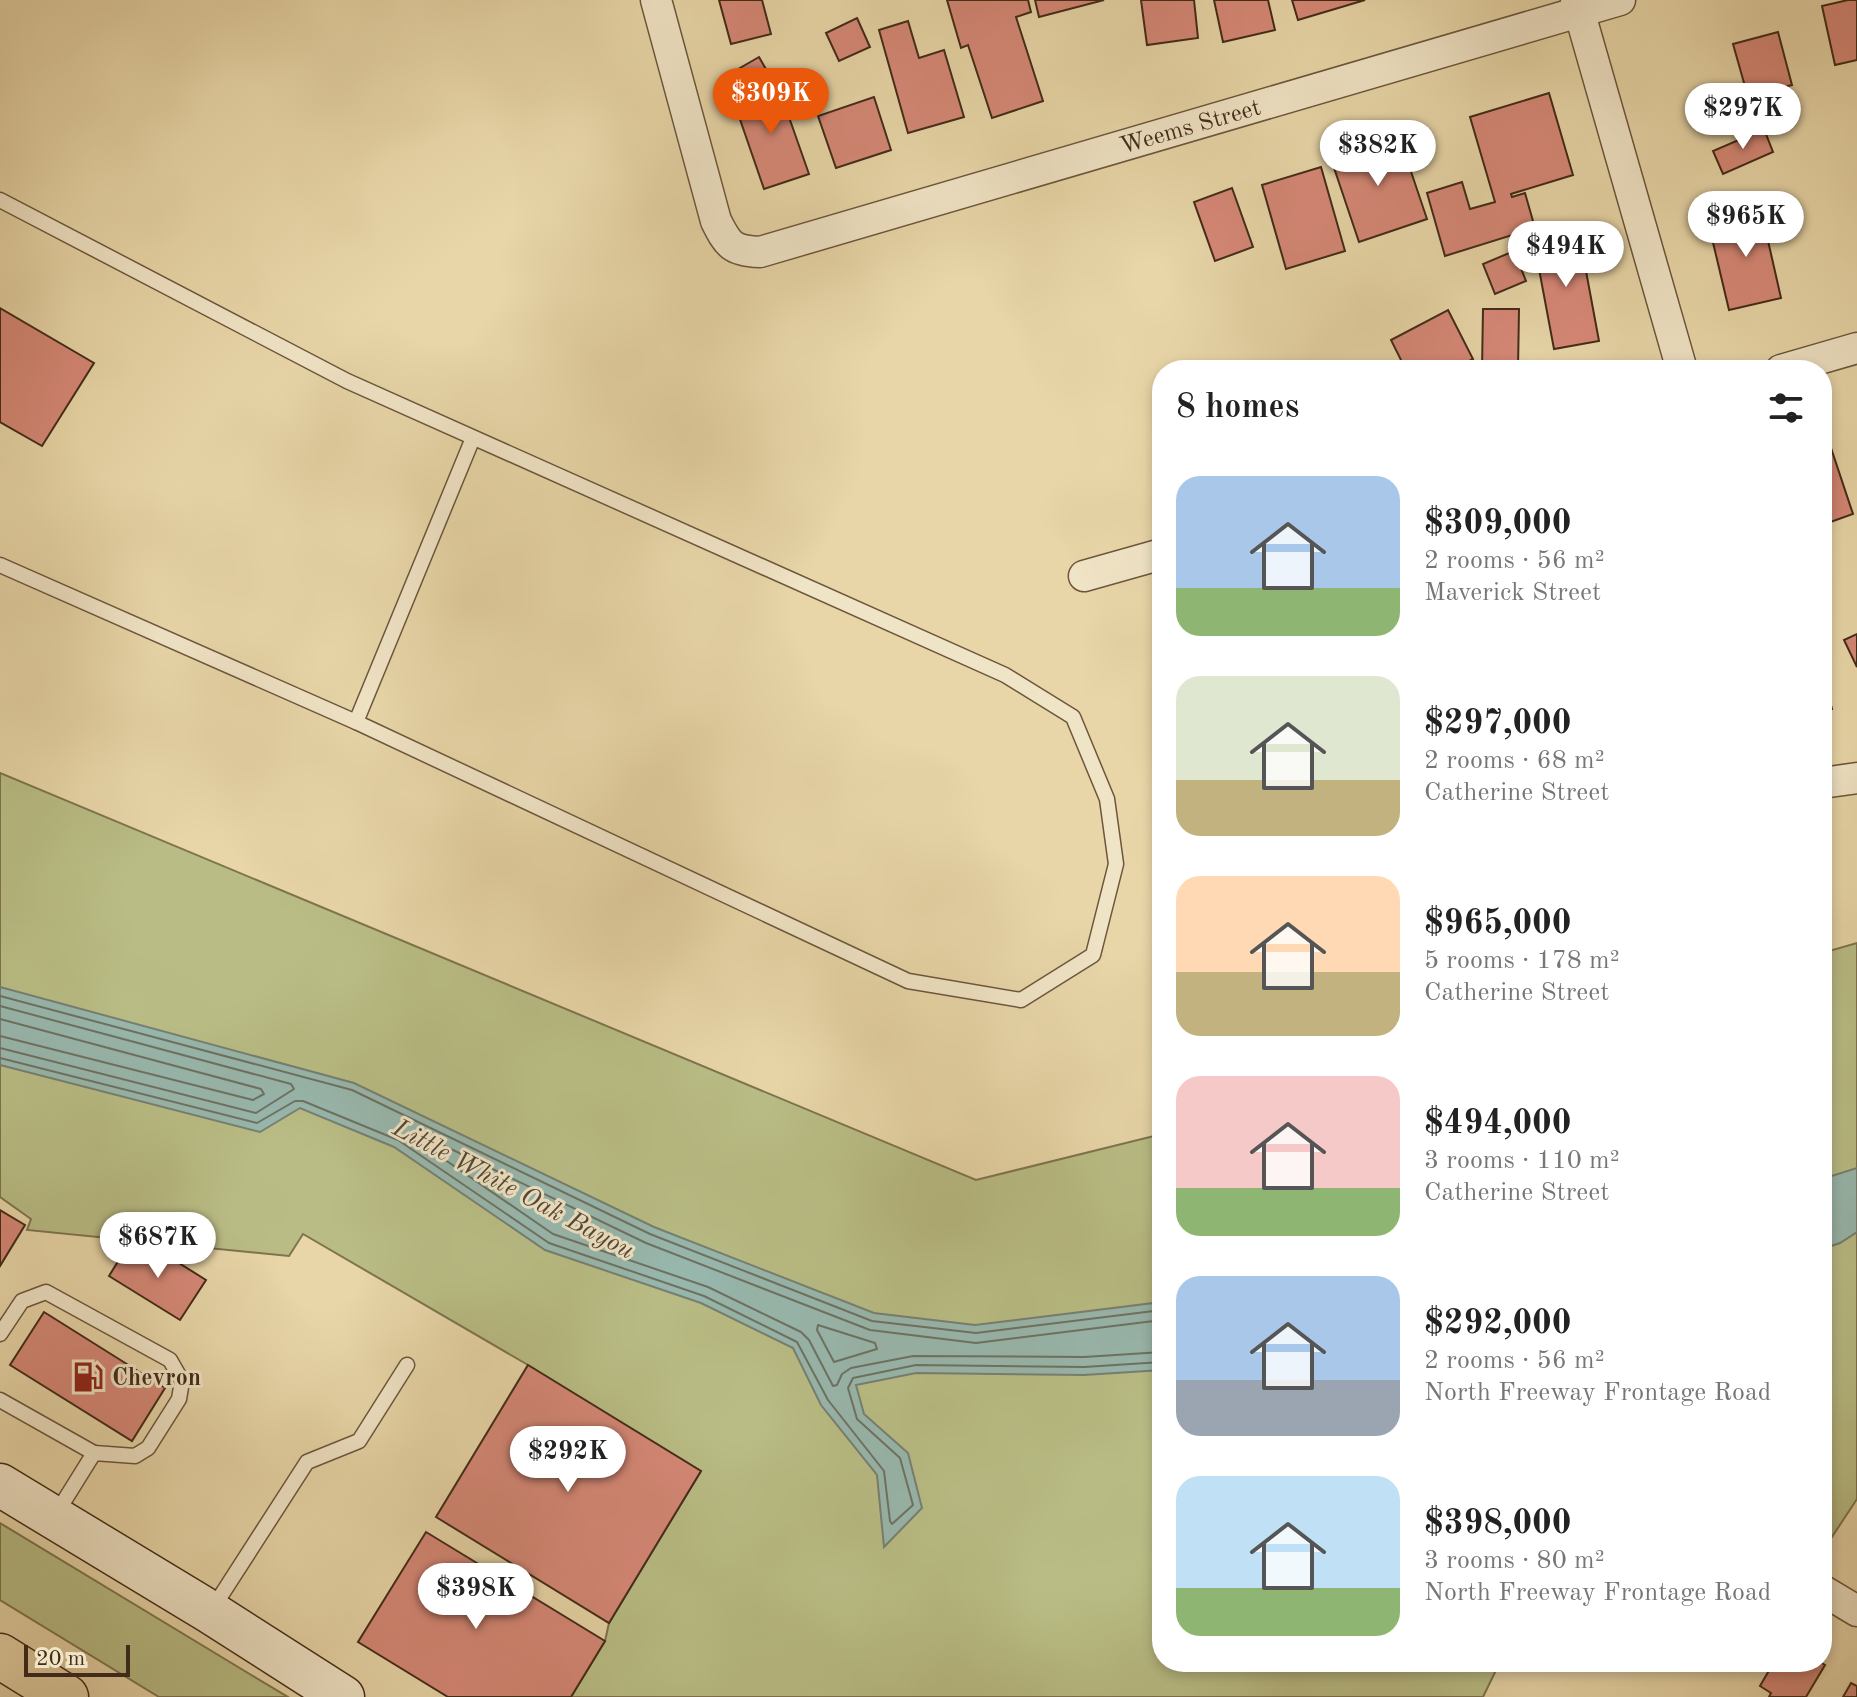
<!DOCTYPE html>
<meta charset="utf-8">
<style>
body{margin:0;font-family:"Old Standard TT",serif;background:#f2f2f2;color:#222;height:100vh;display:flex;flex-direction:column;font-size:30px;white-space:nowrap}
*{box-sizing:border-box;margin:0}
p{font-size:26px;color:#767676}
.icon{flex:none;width:44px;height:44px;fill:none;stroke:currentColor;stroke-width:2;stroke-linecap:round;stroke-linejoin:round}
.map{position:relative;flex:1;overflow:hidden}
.panel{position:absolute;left:1152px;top:360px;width:680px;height:1312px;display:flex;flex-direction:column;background:#fff;border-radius:32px;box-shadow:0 4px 12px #0003}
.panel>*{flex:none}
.scale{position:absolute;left:24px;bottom:20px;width:106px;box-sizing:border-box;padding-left:8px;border:4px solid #422b18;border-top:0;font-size:22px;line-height:28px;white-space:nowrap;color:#422b18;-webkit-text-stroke:6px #f0e4c6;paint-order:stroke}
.price{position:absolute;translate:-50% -68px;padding:0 18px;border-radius:28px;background:#fff;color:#222;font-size:26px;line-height:52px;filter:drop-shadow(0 2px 4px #0008)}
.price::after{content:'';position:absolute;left:50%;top:48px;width:24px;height:18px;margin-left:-12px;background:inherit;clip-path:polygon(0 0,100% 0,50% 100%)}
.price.on{background:#ea580c;color:#fff}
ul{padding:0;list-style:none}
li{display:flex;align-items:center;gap:24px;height:200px;padding:0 24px}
li span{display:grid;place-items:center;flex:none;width:224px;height:160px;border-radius:24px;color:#555}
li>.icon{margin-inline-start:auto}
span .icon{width:96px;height:96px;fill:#fffc;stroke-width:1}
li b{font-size:34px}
h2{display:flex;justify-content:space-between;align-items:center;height:96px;padding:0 24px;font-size:34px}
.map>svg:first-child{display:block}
</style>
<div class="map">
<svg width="1857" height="1697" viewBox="0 0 1857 1697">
<rect width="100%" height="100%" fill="#e8d6a8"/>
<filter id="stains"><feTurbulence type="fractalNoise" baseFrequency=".0025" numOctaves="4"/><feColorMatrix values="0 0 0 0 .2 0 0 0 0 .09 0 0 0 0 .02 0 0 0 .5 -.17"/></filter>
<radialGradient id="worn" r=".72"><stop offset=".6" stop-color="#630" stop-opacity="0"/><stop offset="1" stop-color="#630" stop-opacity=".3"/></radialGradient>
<g fill="#b9bd85" stroke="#7e744e" stroke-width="2">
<polygon points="0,773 976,1180 1162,1134 1162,1662 1500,1662 1483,1697 571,1697 605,1641 609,1623 701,1471 528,1365 303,1234 289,1256 27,1230 31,1219 0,1197"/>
<polygon points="1857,943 1857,1499 1822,1552 1822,953"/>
<polygon points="0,1523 248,1673 288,1697 159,1697 0,1600"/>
</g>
<g fill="#98b8ae" stroke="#768072" stroke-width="2">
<polygon points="0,987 354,1083 654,1227 874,1313 975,1325 1162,1302 1162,1370 1084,1375 916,1373 856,1385 864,1414 908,1453 922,1508 884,1547 877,1475 821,1405 793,1348 701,1303 545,1250 394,1147 300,1108 260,1132 0,1065"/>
<polygon points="1857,1168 1857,1232 1840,1243 1822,1249 1822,1179"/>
</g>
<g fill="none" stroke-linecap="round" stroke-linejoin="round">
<g stroke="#6d7263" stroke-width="2">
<polyline points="0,996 352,1090 650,1234 872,1321 976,1333 1162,1310"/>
<polyline points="0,1006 291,1084 294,1089 256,1113 0,1048"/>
<polyline points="0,1019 261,1089 264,1094 253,1100 0,1036"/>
<polyline points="0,1058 257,1123 295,1101 303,1101 398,1140 549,1243 704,1296 797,1342 828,1400 884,1471 890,1521 892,1524 913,1505 900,1458 857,1419 848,1388 853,1378 916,1365 1084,1367 1162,1362"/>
<polyline points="1162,1320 976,1343 870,1330 646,1243 426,1137 421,1140 422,1144 553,1234 708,1287 801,1332 809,1340 833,1386 837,1385 842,1374 851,1368 913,1356 1084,1357 1162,1352"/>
<polygon points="818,1325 875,1343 877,1349 834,1362 817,1330"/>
</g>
</g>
<g fill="#d68877" stroke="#422b18" stroke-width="2">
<polygon points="719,0 762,0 771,34 731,44"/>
<polygon points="947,0 1028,0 1031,12 1016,17 1043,101 992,118 968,45 961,48"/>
<polygon points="1035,0 1104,0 1039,17"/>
<polygon points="1141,0 1194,0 1198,38 1147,45"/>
<polygon points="1214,0 1268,0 1275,30 1223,42"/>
<polygon points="1292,0 1365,0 1298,20"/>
<polygon points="1848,0 1857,0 1857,60 1835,65 1822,6"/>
<polygon points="857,18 870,47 839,61 826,33"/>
<polygon points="908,21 919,58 944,50 964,117 908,133 879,30"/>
<polygon points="1778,32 1792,85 1748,97 1733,44"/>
<polygon points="759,57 767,71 741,86 733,72"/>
<polygon points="777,83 809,174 764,189 733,99"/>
<polygon points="1549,93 1573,175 1511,194 1512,197 1525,193 1535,228 1445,256 1427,193 1462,182 1470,209 1495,202 1470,117"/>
<polygon points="874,97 891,150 836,168 818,116"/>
<polygon points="1764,129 1773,152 1723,174 1713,151"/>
<polygon points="1398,133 1427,219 1359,242 1330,156"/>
<polygon points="1321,167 1345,251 1286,269 1262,185"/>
<polygon points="1232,188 1253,247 1215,261 1194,202"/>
<polygon points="1759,201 1781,298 1729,310 1711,234 1734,229 1729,208"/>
<polygon points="1578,228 1599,341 1554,349 1533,237"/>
<polygon points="1514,251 1526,281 1495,294 1483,264"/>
<polygon points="0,308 94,363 42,446 0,422"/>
<polygon points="1483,309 1519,309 1518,370 1482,370"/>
<polygon points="1448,310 1473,359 1452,370 1406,370 1391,340"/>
<polygon points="1826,433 1853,514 1822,525 1822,435"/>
<polygon points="1857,634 1857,667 1844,640"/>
<polygon points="1822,672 1832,709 1822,711"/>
<polygon points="0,1210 25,1225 0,1266"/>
<polygon points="155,1248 206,1280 180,1320 109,1276 125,1250"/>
<polygon points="44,1312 165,1388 132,1441 10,1365"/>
<polygon points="528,1365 701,1471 609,1623 436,1517"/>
<polygon points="426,1532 605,1641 571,1697 448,1697 358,1642"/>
<polygon points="1774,1662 1820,1662 1825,1665 1806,1697 1769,1697 1771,1693 1760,1686"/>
<polygon points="1851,1683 1857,1686 1857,1697 1843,1697"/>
</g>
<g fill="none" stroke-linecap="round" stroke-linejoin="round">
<g stroke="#6c563c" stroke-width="17">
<g id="service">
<polyline points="0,200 347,381 1005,675 1073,717 1107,799 1116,864 1093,955 1021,1000 908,981 356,722 0,565"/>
<polyline points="356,722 473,438"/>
<polyline points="0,1334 22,1301 46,1292 170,1360 182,1381 179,1399 148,1448 135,1456 94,1453 56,1514"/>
<polyline points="0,1400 94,1453"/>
<polyline points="213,1608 307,1462 359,1441 407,1365"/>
</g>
</g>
<g stroke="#6c563c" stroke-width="33">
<g id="minor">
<path d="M 656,0 L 716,221 C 728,245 732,251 760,252 L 1620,0"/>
<polyline points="1576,0 1682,370"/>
<polyline points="1781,370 1857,348"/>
<polyline points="1084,576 1162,554"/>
<polyline points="1822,783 1857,778"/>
<polyline points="1822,1590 1857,1611"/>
</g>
</g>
<g stroke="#422b18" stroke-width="45">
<polyline id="secondary" points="0,1485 210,1612 343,1697"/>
</g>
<g stroke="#422b18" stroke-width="47">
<polyline id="motorway" points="0,1656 66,1697"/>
</g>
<use href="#service" stroke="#f0e4c6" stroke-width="14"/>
<use href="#minor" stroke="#f0e4c6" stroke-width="30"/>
<use href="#secondary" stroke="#f0e4c6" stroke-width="42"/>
<use href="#motorway" stroke="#e8d6a8" stroke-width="44"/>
</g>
<defs>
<g id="fuel-bare" transform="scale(2.4)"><path d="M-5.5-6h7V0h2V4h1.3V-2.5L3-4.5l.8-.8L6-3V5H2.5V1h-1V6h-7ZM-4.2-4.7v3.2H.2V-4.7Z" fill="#8f2418" stroke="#f0e4c6" stroke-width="2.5" paint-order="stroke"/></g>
</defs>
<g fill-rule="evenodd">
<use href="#fuel-bare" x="88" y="1377"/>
</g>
<g text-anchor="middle" stroke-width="6" stroke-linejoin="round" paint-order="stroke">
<g font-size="24" fill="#422b18" stroke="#f0e4c6">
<text transform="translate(1190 126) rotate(-16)" y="8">Weems Street</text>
</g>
<g font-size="24" font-weight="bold" fill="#422b18" stroke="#f0e4c6" text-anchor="start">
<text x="112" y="1385">Chevron</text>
</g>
<g font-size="26" font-style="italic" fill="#534736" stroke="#f0e4c6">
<text transform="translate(514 1188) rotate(28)" y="9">Little White Oak Bayou</text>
</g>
</g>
<rect width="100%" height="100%" filter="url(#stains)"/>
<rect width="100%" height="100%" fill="url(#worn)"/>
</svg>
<div class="scale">20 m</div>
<b class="price on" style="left:771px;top:136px">$309K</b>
<b class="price" style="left:1743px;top:151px">$297K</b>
<b class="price" style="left:1378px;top:188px">$382K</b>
<b class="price" style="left:1746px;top:259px">$965K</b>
<b class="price" style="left:1566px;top:289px">$494K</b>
<b class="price" style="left:158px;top:1280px">$687K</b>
<b class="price" style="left:568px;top:1494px">$292K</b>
<b class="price" style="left:476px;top:1631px">$398K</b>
<section class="panel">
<h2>8 homes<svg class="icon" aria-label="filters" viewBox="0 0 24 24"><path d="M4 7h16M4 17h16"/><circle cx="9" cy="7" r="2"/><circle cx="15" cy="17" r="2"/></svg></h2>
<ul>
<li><span style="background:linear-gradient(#a9c7e8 70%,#8fb573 0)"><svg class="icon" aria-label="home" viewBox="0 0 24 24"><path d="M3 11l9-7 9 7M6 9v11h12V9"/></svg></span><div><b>$309,000</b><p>2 rooms · 56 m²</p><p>Maverick Street</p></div></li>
<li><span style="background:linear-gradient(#dfe7d0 65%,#c2b280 0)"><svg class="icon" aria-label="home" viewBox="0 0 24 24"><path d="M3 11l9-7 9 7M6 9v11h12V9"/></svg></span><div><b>$297,000</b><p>2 rooms · 68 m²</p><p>Catherine Street</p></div></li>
<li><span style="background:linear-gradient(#ffd9b3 60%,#c2b280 0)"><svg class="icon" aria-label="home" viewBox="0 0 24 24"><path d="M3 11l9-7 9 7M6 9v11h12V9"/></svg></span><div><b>$965,000</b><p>5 rooms · 178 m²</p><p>Catherine Street</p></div></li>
<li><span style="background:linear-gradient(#f6c9c9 70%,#8fb573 0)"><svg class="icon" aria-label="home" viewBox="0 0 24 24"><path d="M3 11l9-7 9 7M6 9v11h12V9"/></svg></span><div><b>$494,000</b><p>3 rooms · 110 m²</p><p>Catherine Street</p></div></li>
<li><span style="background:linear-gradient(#a9c7e8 65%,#9aa5b1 0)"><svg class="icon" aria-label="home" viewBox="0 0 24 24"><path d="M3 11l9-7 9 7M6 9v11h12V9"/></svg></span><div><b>$292,000</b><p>2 rooms · 56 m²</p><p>North Freeway Frontage Road</p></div></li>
<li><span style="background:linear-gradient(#bfe0f5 70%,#8fb573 0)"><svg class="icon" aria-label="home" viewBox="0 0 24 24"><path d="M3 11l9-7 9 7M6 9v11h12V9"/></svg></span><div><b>$398,000</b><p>3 rooms · 80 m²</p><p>North Freeway Frontage Road</p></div></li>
</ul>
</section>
</div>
